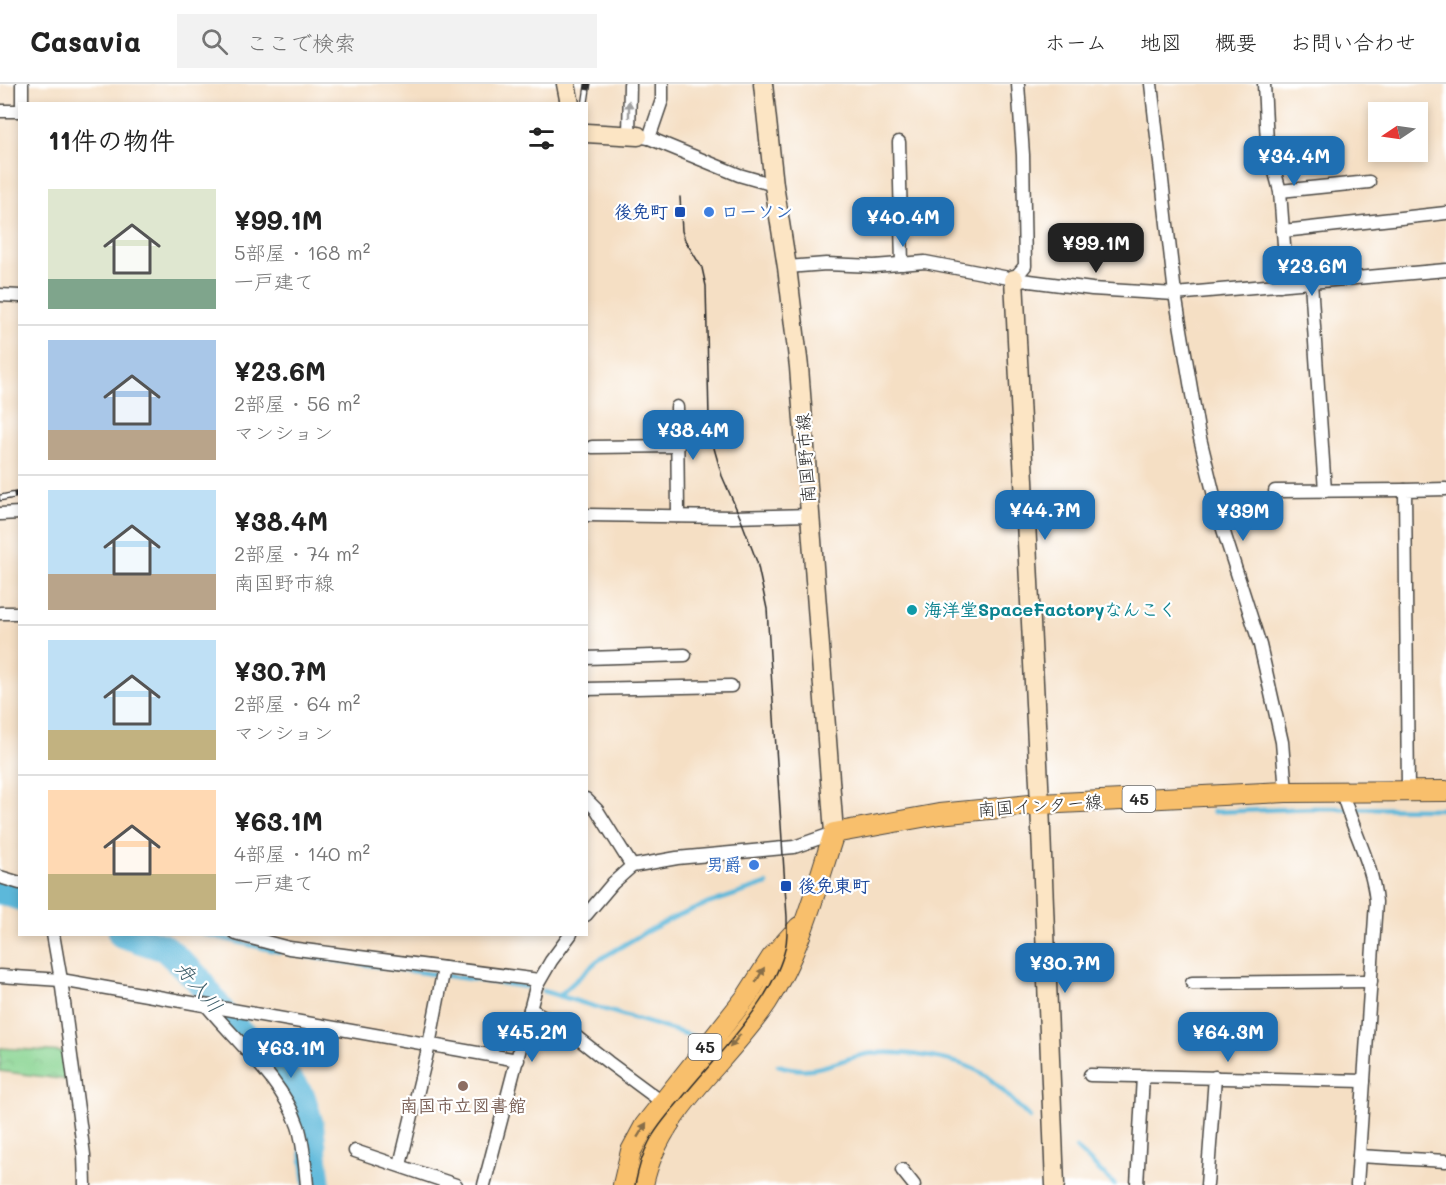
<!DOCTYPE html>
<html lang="ja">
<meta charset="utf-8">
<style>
body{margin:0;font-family:Mali,"Klee One",sans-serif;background:#f2f2f2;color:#222;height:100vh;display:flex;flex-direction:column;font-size:22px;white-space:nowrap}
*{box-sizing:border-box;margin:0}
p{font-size:20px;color:#767676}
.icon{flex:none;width:33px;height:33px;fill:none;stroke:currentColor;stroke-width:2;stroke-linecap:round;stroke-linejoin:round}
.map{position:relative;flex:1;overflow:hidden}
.panel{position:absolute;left:18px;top:18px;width:570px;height:834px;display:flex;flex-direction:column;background:#fff;border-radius:0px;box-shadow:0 3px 9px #0003}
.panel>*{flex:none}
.needle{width:39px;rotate:257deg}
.tools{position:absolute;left:1368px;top:18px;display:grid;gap:12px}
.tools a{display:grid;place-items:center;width:60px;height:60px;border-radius:0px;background:#fff;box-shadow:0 3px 9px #0003;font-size:30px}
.price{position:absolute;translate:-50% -51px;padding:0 14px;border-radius:12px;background:#1f6fb2;color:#fff;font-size:20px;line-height:39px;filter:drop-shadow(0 2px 3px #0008)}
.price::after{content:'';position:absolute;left:50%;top:36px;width:18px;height:14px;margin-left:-9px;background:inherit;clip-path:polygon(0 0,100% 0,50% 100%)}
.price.on{background:#222;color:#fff}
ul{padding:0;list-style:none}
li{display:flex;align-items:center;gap:18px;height:150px;padding:0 30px}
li+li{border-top:2px solid #e0e0e0}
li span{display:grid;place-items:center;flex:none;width:168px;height:120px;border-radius:0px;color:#555}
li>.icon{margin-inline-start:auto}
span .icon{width:72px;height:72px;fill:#fffc;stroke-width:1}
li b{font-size:26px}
h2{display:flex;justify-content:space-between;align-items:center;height:72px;padding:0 30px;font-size:26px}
header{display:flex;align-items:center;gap:36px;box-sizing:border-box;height:84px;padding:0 30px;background:#fff;border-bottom:2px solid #e0e0e0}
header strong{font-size:28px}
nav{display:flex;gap:33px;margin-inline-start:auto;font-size:21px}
.search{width:420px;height:54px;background:#f2f2f2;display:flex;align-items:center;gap:15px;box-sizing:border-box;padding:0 21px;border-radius:0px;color:#767676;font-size:22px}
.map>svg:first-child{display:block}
</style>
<header>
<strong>Casavia</strong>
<div class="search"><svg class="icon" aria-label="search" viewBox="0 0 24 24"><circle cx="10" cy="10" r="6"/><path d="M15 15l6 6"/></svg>ここで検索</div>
<nav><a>ホーム</a><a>地図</a><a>概要</a><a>お問い合わせ</a></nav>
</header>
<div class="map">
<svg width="1446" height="1101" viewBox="0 0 1446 1101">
<defs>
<pattern id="park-crowns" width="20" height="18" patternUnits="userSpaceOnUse" patternTransform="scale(1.5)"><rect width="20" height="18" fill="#88d491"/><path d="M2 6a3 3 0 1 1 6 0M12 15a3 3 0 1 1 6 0" fill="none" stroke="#76b67d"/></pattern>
</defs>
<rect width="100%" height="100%" fill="#fff"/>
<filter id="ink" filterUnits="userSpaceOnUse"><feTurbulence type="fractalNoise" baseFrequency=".0167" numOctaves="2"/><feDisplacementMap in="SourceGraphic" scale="12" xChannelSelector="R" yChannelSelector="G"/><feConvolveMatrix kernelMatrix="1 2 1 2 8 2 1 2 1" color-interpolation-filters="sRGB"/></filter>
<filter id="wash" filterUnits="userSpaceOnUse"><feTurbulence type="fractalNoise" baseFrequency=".008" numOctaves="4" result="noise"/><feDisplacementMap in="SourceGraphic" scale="24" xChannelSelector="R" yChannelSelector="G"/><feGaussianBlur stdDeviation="1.35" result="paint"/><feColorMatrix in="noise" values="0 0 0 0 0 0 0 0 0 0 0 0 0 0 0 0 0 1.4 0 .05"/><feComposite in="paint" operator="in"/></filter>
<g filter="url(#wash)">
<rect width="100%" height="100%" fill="#f5dfc4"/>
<polygon fill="url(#park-crowns)" stroke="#5a805e" stroke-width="1.5" points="0,964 63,968 68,996 0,987"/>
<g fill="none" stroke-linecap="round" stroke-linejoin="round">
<g stroke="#5cb8da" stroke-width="4.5">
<polyline points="1213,728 1313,724 1446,725"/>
<polyline points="204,850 280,868"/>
<polyline points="289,870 527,903"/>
<polyline points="543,907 699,954"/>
<polyline points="559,912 597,877 644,849 675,833 707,820 767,800"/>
<path d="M 778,981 C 811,992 827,980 858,972 C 888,964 957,973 983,990 C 1000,1001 1015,1020 1030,1034"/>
<polyline points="1076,1064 1115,1101"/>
</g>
<g stroke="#5cb8da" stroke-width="28">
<polyline points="0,806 20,813"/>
<polyline points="122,850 165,864 198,895 227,936 288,995 302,1014 310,1041 317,1101"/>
</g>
</g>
</g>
<g filter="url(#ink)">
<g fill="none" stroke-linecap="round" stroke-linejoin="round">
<g stroke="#494642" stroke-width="15">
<g id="street">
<polyline points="22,0 22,20"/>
<polyline points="1151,0 1175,210 1198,346 1220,436 1260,561 1282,658 1286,708"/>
<polyline points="1264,0 1267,59 1280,107 1286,188 1280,201"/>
<polyline points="0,27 20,27"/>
<polyline points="629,51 630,0"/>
<polyline points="643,53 649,54 662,16 662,0"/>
<polyline points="649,54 739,91 774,101"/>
<polyline points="899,58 902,180"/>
<polyline points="1280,107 1369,98"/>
<polyline points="1283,147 1446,129"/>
<polyline points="787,183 826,180 874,182 925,178 1014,195 1092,205 1175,210 1446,186"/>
<polyline points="1014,195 1025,182 1023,71 1018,0"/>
<polyline points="1311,198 1325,407"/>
<polyline points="0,211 20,212"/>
<polyline points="677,323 678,432"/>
<polyline points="592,363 678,362"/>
<polyline points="1275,407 1405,406"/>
<polyline points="0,430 20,429"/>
<polyline points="586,431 733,433 810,431"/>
<polyline points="0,529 20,529"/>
<polyline points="586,574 685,571"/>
<polyline points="586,605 731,602"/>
<polyline points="1408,707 1405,406 1446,405"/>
<path d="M 1342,708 C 1352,745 1373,780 1376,818 L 1357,1101"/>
<polyline points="586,715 597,726 632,782"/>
<polyline points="0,793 20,799"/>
<polyline points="586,831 613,799 632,782 677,774 794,763 834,749"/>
<polyline points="53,850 61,896 84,1071 85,1101"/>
<polyline points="236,850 289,864 539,896"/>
<polyline points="0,892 61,896 518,976"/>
<polyline points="1192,899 1371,897"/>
<path d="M 207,922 C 237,958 283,997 298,1042 C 304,1060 305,1082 307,1101"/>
<polyline points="530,925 565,944 608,978 666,1021"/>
<polyline points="1090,991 1364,997"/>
<polyline points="355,1067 456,1101"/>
<polyline points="1359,1072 1446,1077"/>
<polyline points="400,1081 429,961 444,884"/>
<polyline points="902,1086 914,1101"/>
<polyline points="484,1101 536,903 551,877 571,850"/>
<polyline points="1137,1101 1143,992"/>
<polyline points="1207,1101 1215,993"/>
</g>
</g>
<g stroke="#494642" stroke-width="21">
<g id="secondary">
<polyline points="566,0 570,20"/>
<polyline points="763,0 774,101 787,183 799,283 834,749"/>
<polyline points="586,49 638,52"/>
<polyline points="1014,195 1040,720 1055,1101"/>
</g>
</g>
<g stroke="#494642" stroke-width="22">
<g id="primary">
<polyline points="623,1101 631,1067 645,1041 747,912 772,873 799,843"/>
<path d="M 643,1101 C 658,1026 727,979 767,918 C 800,867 815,807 834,749 L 939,730 L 1040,720 L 1286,708 L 1446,707"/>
</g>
</g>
<use href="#street" stroke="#fff" stroke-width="12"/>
<use href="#secondary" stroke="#fce5c4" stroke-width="18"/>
<use href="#primary" stroke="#f8bf6c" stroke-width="20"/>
<path stroke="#2b2b2b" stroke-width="1.5" d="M 635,1101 C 638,1086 642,1071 649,1058 C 657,1042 671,1027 682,1014 C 715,973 770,920 784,869 C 788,858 787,845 787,833 L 767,525 L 757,478 L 740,433 L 722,392 L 712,357 L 709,334 L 706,202 L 702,184 L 685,156 L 682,147 L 680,113"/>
<g stroke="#2b2b2b" stroke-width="7">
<g id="rail">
<polyline points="585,20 588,0"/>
<polyline points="0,414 20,410"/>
</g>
</g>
<use href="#rail" stroke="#fff" stroke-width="4.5" stroke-dasharray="14" stroke-linecap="butt"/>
</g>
<defs><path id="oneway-solid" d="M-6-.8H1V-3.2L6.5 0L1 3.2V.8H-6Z" transform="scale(1.5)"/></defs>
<use fill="#a0a0a0" href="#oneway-solid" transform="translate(629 25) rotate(-90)"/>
<g fill="#876e48">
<use href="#oneway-solid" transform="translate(760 891) rotate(-60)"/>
<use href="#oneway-solid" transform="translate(735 957) rotate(129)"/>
<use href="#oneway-solid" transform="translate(642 1046) rotate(-58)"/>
</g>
</g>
<g fill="#1a4fb4" stroke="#fff" stroke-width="2">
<rect x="674" y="122" width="12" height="12" rx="3"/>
<rect x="780" y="796" width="12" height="12" rx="3"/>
</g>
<g fill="#3f7fe0" stroke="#fff" stroke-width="2">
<circle cx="709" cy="128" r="6"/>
<circle cx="754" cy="781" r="6"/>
</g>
<circle fill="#0f9aa8" stroke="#fff" stroke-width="2" cx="912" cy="526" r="6"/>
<circle fill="#8d6e63" stroke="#fff" stroke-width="2" cx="463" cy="1002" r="6"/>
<g text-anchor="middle" stroke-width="4.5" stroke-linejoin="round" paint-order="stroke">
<g fill="#fff" stroke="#6b6b6b" stroke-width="1.5">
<rect x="1122.5" y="702" width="33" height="26" rx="4.5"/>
<rect x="688.5" y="950" width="33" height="26" rx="4.5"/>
</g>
<g font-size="16" font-weight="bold" fill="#2b2b2b">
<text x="1139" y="721">45</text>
<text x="705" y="969">45</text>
</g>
<g font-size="18" font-weight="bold" fill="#164399" stroke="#fff" text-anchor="end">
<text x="668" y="134">後免町</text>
<text x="798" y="808" text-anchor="start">後免東町</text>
</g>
<g font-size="18" font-weight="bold" fill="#366cbe" stroke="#fff" text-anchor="start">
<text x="721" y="134">ローソン</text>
<text x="742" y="787" text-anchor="end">男爵</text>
</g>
<g font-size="18" fill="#2b2b2b" stroke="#fff">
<text transform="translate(806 374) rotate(-94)" y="6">南国野市線</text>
<text transform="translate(1040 722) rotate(-4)" y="6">南国インター線</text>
</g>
<g font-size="18" font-weight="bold" fill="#0d838f" stroke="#fff" text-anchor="start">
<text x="924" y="532">海洋堂SpaceFactoryなんこく</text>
</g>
<g font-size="18" font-weight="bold" fill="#785e54" stroke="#fff">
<text x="463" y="1028">南国市立図書館</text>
</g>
<g font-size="20" font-style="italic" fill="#3c5c68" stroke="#fff">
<text transform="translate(199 903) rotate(50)" y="7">舟入川</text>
</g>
</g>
</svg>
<div class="tools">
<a><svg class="needle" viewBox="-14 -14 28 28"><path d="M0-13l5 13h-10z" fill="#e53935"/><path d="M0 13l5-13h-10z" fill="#767676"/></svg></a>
</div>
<b class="price" style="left:1294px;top:103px">¥34.4M</b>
<b class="price" style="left:903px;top:164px">¥40.4M</b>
<b class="price on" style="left:1096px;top:190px">¥99.1M</b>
<b class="price" style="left:1312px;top:213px">¥23.6M</b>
<b class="price" style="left:693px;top:377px">¥38.4M</b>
<b class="price" style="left:1045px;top:457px">¥44.7M</b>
<b class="price" style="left:1243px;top:458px">¥39M</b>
<b class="price" style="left:1065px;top:910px">¥30.7M</b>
<b class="price" style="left:532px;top:979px">¥45.2M</b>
<b class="price" style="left:1228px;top:979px">¥64.3M</b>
<b class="price" style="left:291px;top:995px">¥63.1M</b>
<section class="panel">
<h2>11件の物件<svg class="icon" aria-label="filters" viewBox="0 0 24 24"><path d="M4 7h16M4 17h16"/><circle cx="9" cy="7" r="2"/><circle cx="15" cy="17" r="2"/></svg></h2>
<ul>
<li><span style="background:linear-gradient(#dfe7d0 75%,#7fa58c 0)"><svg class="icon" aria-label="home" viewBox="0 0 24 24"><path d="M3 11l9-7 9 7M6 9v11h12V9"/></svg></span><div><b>¥99.1M</b><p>5部屋 · 168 m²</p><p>一戸建て</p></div></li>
<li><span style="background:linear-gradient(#a9c7e8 75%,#b9a48a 0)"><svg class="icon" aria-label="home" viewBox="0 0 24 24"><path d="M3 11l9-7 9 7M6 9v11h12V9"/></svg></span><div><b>¥23.6M</b><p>2部屋 · 56 m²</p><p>マンション</p></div></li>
<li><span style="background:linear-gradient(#bfe0f5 70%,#b9a48a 0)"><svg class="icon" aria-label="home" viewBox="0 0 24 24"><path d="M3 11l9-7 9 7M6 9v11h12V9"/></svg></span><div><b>¥38.4M</b><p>2部屋 · 74 m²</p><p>南国野市線</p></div></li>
<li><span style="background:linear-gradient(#bfe0f5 75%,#c2b280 0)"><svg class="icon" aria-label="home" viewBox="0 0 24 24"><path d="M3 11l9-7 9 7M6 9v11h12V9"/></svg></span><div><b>¥30.7M</b><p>2部屋 · 64 m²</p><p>マンション</p></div></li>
<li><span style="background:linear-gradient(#ffd9b3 70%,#c2b280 0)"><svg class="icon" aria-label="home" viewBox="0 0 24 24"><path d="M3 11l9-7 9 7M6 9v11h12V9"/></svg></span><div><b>¥63.1M</b><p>4部屋 · 140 m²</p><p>一戸建て</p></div></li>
</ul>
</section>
</div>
